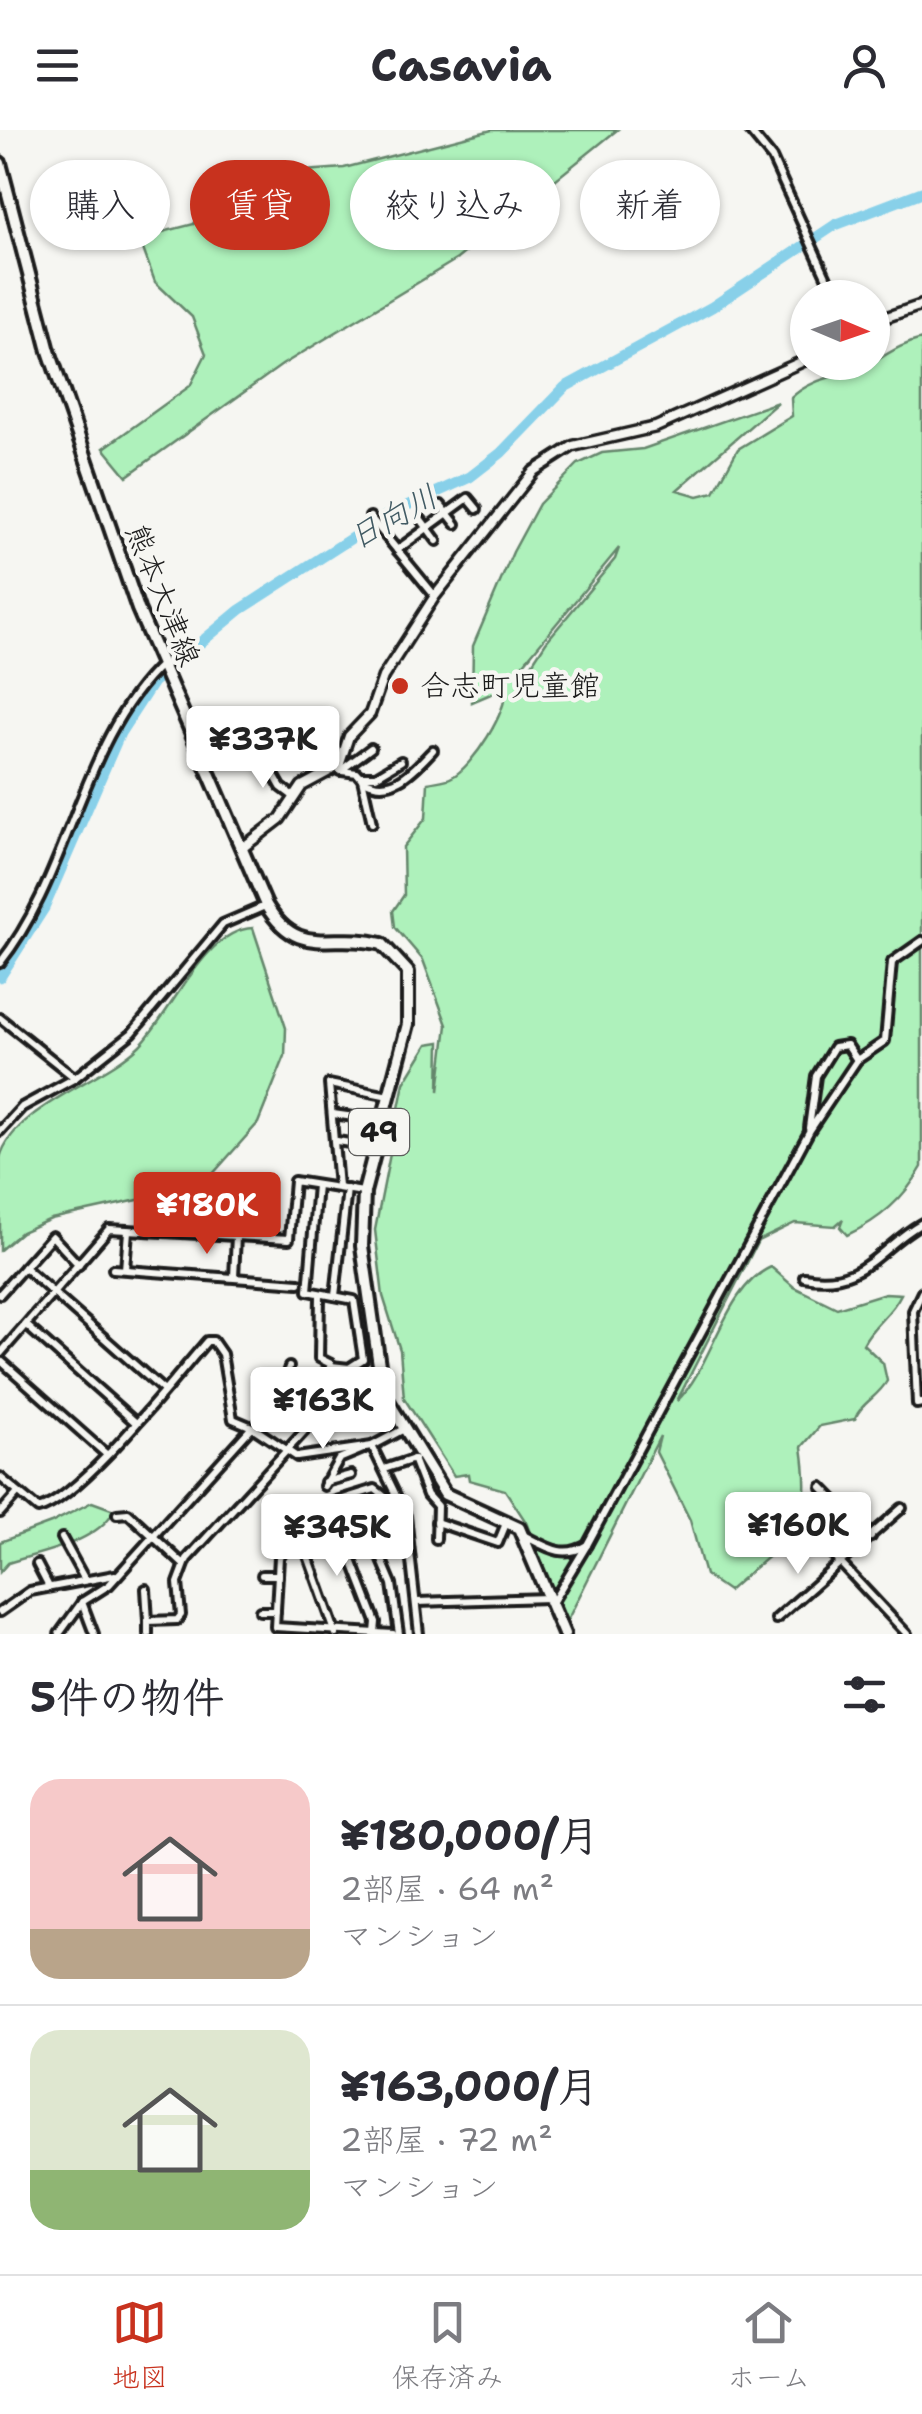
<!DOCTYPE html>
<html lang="ja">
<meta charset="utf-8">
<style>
body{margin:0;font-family:"Shantell Sans","Klee One",sans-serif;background:#f7f7f7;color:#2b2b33;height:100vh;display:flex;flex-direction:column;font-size:38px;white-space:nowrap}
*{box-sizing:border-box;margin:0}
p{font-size:32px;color:#7c7c81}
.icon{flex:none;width:55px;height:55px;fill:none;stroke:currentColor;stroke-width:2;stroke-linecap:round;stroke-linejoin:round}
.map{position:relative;height:1504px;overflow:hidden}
.side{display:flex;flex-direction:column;background:#fff;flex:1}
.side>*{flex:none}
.hud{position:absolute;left:30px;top:30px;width:862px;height:90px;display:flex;gap:20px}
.needle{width:65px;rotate:92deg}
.controls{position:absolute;left:790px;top:150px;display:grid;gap:20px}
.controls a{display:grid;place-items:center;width:100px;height:100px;border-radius:50%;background:#fff;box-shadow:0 2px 8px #0004;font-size:50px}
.price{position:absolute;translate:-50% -85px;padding:0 22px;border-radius:10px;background:#fff;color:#222;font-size:32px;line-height:65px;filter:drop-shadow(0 2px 5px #0008)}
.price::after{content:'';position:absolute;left:50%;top:60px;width:30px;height:22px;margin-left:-15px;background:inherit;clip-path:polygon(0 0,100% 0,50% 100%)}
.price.current{background:#c8321e;color:#fff}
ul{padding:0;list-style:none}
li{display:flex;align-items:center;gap:30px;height:250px;padding:0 30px}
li+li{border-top:2px solid #e1e1e2}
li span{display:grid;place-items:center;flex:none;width:280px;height:200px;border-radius:30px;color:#555}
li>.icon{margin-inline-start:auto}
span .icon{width:120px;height:120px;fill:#fffc;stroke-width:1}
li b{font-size:42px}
h2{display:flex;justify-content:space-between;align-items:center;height:120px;padding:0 30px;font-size:42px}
.chip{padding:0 35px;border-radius:45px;background:#fff;box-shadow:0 2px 8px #0004;font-size:35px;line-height:90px}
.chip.current{background:#c8321e;color:#fff}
header{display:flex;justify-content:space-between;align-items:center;height:130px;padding:0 30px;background:#fff;font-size:45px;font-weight:700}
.menu{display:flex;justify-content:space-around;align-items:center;height:140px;border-top:2px solid #e1e1e2;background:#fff;font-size:28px;color:#7c7c81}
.menu a{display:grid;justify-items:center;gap:5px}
.menu .current{color:#c8321e}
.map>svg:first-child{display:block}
</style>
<header><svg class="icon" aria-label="menu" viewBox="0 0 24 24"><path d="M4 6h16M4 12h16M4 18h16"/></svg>Casavia<svg class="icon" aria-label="person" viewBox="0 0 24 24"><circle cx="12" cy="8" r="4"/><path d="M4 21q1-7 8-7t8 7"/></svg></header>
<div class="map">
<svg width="922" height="1504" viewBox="0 0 922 1504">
<rect width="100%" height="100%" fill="#f6f6f2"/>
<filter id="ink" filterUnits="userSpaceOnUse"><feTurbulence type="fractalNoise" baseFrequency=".01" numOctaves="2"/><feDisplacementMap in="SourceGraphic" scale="20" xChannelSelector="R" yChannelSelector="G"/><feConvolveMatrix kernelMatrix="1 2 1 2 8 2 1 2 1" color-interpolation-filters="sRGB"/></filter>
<g filter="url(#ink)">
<g fill="#aef1bb" stroke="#65866c" stroke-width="2.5" fill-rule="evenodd">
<polygon points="492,0 617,0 457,129 282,235 127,346 104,318 190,256 206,224 192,187 155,152 139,108 194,94 209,57 222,47 344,38"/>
<path d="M 922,209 L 922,1037 C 904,1069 880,1090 847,1105 L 840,1097 L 843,1089 L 835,1096 L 795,1093 L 758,1111 L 677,1271 C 713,1236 724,1158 771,1137 L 794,1157 L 837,1178 L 885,1163 L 901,1164 C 891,1185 873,1194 863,1214 L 883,1233 L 887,1251 C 878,1267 861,1273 855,1289 L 820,1296 L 802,1317 C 815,1406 788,1406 728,1461 L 705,1445 L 690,1390 L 656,1322 L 660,1306 L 565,1495 L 526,1392 L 505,1360 L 469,1350 L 468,1344 L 454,1346 L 404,1268 L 400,1220 L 383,1166 L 375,1100 L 404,953 L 428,914 L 440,912 L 439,961 L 447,895 L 423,830 L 395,797 L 393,781 L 404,765 L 403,717 L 426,688 L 428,653 C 435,651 446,651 452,647 C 472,637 509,580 505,558 L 472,572 L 473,516 L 513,422 L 539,374 L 578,334 L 602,323 L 643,319 L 778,272 L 677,360 L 698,366 L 714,362 L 738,319 L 792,286 L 791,268 C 814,245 846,247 872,233 C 888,224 901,214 922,209 ZM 619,418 L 615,429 L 546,512 L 524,546 L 519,539 Z"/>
<path d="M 253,798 L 286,898 L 285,926 L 258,993 L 202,1056 L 51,1089 L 21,1102 L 0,1120 C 0,1093 0,1055 0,1028 C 14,976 104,951 140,915 C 172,883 205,799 253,798 Z"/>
<path d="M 92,1372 L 114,1380 C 98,1413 40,1422 8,1433 L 0,1442 L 0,1412 L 51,1393 Z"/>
</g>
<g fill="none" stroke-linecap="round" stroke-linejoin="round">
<polyline stroke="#88d0e9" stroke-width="11" points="0,847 44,778 120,603 153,552 240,480 389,384 470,347 501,323 565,257 712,177 835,95 922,62"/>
<g stroke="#1c1c1c" stroke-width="14">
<g id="minor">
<polyline points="749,0 772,28 836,168"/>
<polyline points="441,375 456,394"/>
<polyline points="370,387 435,466"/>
<polyline points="420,388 437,411"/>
<polyline points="397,420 468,368 477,379"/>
<polyline points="264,627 281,657 293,666"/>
<polyline points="207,637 229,622"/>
<polyline points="340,641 371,618"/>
<polyline points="342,641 357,643 362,649 372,693"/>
<polyline points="362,646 376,646 401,631"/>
<path d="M 362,649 C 391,667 413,641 433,620"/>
<path d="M 0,833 C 71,744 81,609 163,533"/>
<polyline points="0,888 75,948"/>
<polyline points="333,984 382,991"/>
<polyline points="809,998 816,946 834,917 847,915 857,930"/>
<polyline points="0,1001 22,977 75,948 132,903 223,794 265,776"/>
<polyline points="337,1011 375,1017"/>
<polyline points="317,1055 308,1161 354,1170 363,1229 349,1238 331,1236"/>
<polyline points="338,1057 329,954 389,966"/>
<polyline points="24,1137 163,1260"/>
<polyline points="113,1139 299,1153"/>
<polyline points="125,1139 128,1101"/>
<polyline points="234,1147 236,1106"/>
<path d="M 804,1147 C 864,1158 877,1118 922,1093"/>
<polyline points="922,1162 913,1181 917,1274 922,1273"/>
<polyline points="0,1164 52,1106 79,1135"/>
<polyline points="335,1166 347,1059"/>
<polyline points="26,1195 135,1292"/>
<polyline points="0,1224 109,1099 289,1109 294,1051 363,1062"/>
<polyline points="0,1230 106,1324"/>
<polyline points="255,1297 280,1264 289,1237"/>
<polyline points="372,1316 406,1386 419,1504"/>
<polyline points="413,1329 427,1365 437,1376 436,1409"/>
<polyline points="384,1339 414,1329"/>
<path d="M 0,1347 L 38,1379 C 79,1370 175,1248 207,1211 L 213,1211 L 222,1224 L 233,1289 L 252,1297"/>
<polyline points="325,1352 351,1345"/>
<polyline points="324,1356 339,1329 363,1319"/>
<polyline points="822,1357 871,1407"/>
<polyline points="382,1366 373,1409 392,1454 399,1504"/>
<polyline points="330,1373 376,1492 375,1503"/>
<polyline points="0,1383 18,1363"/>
<polyline points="117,1384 128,1383 184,1435"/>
<polyline points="436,1392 498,1413 507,1391"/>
<path d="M 525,1406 C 548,1418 564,1429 587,1415 L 810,1000 L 857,930 L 885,911 L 892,832 L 922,811"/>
<polyline points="62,1408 85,1450"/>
<polyline points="302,1410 286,1417 279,1427 275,1497 393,1504"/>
<polyline points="819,1410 907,1504"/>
<polyline points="37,1434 49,1457"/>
<polyline points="262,1445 278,1445"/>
<polyline points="146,1459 148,1491"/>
<polyline points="417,1472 549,1468"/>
<polyline points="552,1473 587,1415"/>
<polyline points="260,1481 276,1481"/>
<polyline points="0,1482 30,1461 115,1445"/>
<polyline points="776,1489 902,1378"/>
<polyline points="59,1504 82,1472"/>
<polyline points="94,1504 82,1472 109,1455 252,1297 297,1327 372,1316 402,1300"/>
<polyline points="148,1504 148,1491 177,1490 181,1485 178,1453 187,1429 310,1295 331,1234 319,1228 320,1165"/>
<polyline points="336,1504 297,1395 330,1373 375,1359 405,1383"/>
</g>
</g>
<g stroke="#1c1c1c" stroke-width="15">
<g id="tertiary">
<polyline points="872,192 922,175"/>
<polyline points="241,719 280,689 302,656 339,636 349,606 370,584 383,547 435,466 534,341 573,316 656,297 808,229"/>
</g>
</g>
<g stroke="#1c1c1c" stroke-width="18">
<path id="primary" d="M 0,33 L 49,221 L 138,479 L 266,775 C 299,830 331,801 382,814 L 408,842 L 408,894 L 364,1062 L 362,1116 L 383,1263 L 445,1364 L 519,1398 L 564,1504"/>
</g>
<use href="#minor" stroke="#f6f6f2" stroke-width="6"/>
<use href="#tertiary" stroke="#f6f6f2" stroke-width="8"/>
<use href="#primary" stroke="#f6f6f2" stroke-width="10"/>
</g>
</g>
<circle fill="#c8321e" stroke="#f6f6f2" stroke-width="4" cx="400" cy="556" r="10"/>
<g text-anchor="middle" stroke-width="9" stroke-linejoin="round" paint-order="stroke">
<rect fill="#f6f6f2" stroke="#5d5d5c" stroke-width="2.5" x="349" y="979" width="60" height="46" rx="8"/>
<g font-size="28" font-weight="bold" fill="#1c1c1c">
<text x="379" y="1012">49</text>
</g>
<g font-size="30" fill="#1c1c1c" stroke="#f6f6f2">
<text transform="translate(163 465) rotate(68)" y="10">熊本大津線</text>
</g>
<g font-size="30" fill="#1c1c1c" stroke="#f6f6f2" text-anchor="start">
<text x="420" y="566">合志町児童館</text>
</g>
<g font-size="32" font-style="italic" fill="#425b64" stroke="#f6f6f2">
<text transform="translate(393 387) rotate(-29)" y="11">日向川</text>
</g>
</g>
</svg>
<div class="controls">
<a><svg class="needle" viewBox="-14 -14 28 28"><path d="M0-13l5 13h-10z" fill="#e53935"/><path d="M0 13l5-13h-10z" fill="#7c7c81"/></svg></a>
</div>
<b class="price" style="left:263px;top:661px">¥337K</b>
<b class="price current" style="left:207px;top:1127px">¥180K</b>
<b class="price" style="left:323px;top:1322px">¥163K</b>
<b class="price" style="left:798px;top:1447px">¥160K</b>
<b class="price" style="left:337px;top:1449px">¥345K</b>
<div class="hud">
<a class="chip">購入</a>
<a class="chip current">賃貸</a>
<a class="chip">絞り込み</a>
<a class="chip">新着</a>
</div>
</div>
<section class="side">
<h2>5件の物件<svg class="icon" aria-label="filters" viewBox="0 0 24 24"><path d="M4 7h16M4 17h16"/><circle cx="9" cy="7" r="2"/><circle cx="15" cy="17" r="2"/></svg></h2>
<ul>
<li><span style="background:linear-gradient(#f6c9c9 75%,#b9a48a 0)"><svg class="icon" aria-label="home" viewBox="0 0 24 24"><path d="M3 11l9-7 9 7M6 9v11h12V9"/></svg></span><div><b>¥180,000/月</b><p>2部屋 · 64 m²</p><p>マンション</p></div></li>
<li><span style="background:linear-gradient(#dfe7d0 70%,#8fb573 0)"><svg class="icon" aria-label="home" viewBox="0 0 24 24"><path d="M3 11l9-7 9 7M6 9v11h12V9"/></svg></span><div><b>¥163,000/月</b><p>2部屋 · 72 m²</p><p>マンション</p></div></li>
</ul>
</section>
<nav class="menu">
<a class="current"><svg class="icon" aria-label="map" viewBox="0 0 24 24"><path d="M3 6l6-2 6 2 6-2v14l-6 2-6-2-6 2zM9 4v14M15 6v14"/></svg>地図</a>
<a><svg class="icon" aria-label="saved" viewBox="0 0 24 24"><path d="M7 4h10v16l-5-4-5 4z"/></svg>保存済み</a>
<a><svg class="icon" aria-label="home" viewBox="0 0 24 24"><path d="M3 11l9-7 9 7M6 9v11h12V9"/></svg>ホーム</a>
</nav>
